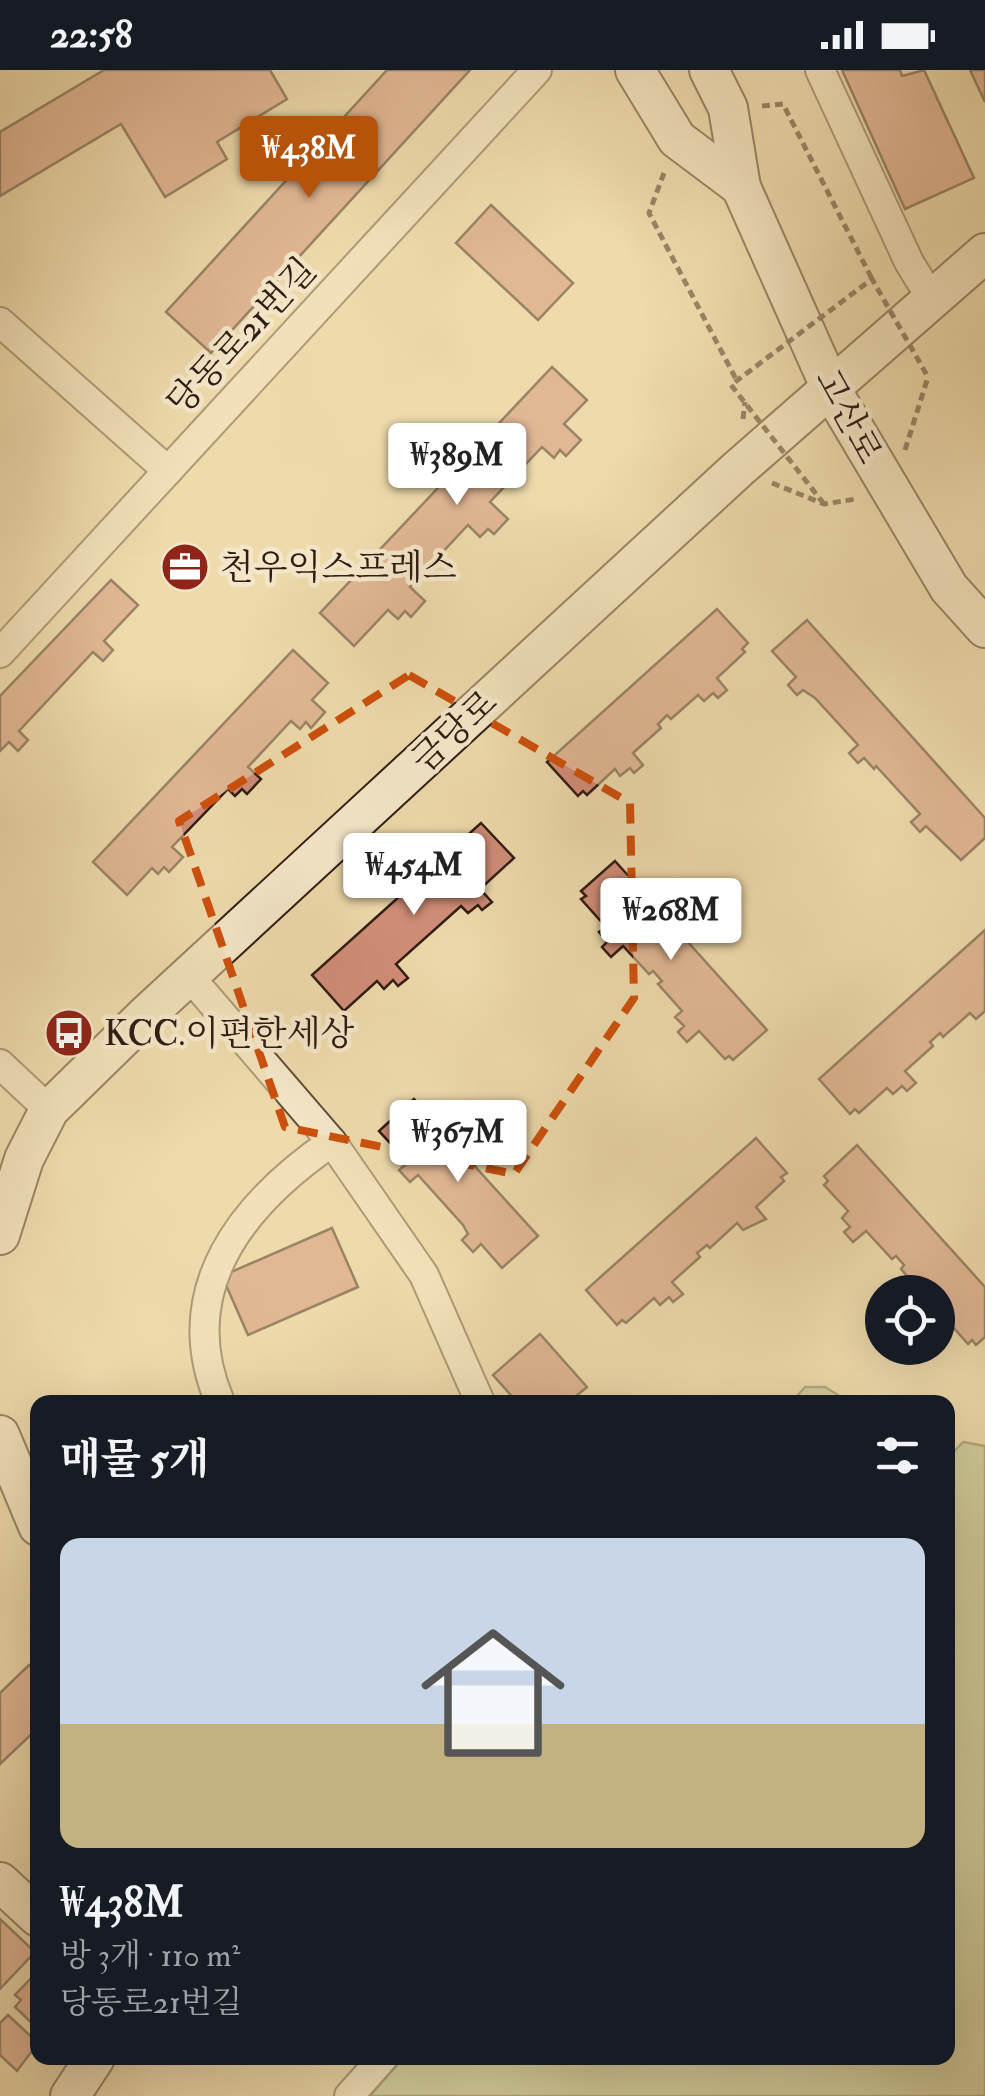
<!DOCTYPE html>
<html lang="ko">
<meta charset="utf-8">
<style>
body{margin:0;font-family:"IM FELL Double Pica","Noto Serif KR",serif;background:#20242c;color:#f1f3f6;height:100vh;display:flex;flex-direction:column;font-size:38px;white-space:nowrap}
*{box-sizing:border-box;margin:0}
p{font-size:32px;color:#9ea1a6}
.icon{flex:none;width:55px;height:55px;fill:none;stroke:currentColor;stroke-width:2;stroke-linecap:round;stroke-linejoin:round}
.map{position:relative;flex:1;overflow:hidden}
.details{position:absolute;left:30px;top:1325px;width:925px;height:670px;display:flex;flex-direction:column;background:#171b24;border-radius:20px;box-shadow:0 10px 40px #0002}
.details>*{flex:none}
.tools{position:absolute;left:865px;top:1205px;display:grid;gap:20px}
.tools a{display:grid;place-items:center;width:90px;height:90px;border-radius:50%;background:#171b24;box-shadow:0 10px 40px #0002;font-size:50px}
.price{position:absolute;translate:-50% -85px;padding:0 22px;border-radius:10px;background:#fff;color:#222;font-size:32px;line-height:65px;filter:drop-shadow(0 2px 5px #0008)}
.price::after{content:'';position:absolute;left:50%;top:60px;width:30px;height:22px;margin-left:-15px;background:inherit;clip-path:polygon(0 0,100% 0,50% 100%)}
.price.current{background:#b45309;color:#fff}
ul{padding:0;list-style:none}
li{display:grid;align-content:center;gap:20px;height:530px;padding:0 30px}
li+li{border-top:2px solid #363941}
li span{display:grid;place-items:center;height:310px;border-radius:20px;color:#555}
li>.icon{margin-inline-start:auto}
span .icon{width:180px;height:180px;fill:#fffc;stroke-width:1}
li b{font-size:42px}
h2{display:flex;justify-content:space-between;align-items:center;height:120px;padding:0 30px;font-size:42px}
.status{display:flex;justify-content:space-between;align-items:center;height:70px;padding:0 50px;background:#171b24;direction:ltr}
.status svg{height:28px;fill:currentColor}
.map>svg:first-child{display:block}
</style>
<div class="status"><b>22:58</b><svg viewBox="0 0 49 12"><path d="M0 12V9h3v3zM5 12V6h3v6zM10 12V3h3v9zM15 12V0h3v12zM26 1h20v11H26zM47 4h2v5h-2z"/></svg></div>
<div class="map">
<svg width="985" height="2026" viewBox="0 0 985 2026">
<rect width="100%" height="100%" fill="#eedaac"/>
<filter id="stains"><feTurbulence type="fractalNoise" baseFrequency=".002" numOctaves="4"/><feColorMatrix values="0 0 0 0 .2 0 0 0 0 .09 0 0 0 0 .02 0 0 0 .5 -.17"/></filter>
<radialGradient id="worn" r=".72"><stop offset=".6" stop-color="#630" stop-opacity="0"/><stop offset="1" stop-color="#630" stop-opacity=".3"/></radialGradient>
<g fill="#b3c18e" stroke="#726e50" stroke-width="2.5">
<polygon points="805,1317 825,1317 849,1332 792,1332"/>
<polygon points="963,1372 985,1376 985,2026 370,2026 403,1988 948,1988 948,1388"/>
</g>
<g fill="#d18d78" stroke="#311c12" stroke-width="2.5">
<polygon points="104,0 270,0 287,29 217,72 227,89 165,127 121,54 0,126 0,62"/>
<polygon points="387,0 470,0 211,283 166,242"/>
<polygon points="842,0 900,0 902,6 924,0 974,108 905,139"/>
<polygon points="970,0 985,0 985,32"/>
<polygon points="491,135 573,213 538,250 456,173"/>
<polygon points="552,297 587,330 564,354 581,370 566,386 560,380 554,388 542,377 490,432 508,449 494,464 488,459 480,467 468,455 410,517 425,531 411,547 405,541 398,549 388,540 354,576 320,543"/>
<polygon points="111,510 138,535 104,571 113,580 103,591 93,582 19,661 28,670 18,681 9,672 0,681 0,626"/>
<polygon points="717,539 748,573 742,579 745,582 717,608 727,620 718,628 713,623 704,631 698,625 671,649 667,645 658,654 661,658 633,683 643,695 634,703 630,698 620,706 615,699 587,725 583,721 578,726 547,692"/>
<polygon points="807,550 985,748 985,768 961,790 926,756 920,762 911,752 920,744 876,696 874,699 864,688 858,693 849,683 858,675 815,628 803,620 797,625 788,615 796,607 772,581"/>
<polygon points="293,580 328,613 312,630 325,642 311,658 306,652 300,659 291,651 248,697 261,709 247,724 242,719 235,726 228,719 172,777 183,787 169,802 164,797 158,804 152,798 127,825 93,792"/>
<polygon points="481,753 514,788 480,819 492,832 482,840 478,835 468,843 461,836 396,894 408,908 398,916 393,910 384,919 377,911 344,941 312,905"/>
<polygon points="615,791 767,960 733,990 729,986 725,989 699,961 687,972 678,962 684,956 675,947 682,941 658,914 662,911 653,901 649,904 623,876 611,887 602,877 607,872 599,862 606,857 581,829 586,826 581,821"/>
<polygon points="985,860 985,941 976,949 970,943 943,967 940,963 930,972 933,976 905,1001 916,1013 907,1021 902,1016 893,1024 887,1018 859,1043 855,1039 850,1044 819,1009"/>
<polygon points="414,1029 538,1166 502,1198 481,1174 473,1182 462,1170 468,1164 463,1155 418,1105 410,1112 399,1100 405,1095 401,1085 379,1061"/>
<polygon points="756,1068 787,1103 781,1107 784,1111 756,1137 766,1149 743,1160 737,1153 710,1178 707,1175 697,1183 700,1187 672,1212 683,1224 673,1232 669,1227 660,1235 654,1228 626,1253 622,1250 617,1255 586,1220"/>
<polygon points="857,1075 985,1217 985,1267 976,1275 972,1270 968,1274 942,1245 938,1250 938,1222 921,1222 901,1199 904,1195 896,1186 892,1189 866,1161 853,1172 844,1162 850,1157 842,1148 848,1141 824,1115 828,1111 824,1106"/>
<polygon points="332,1158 358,1217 248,1265 222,1206"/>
<polygon points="540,1264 587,1317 569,1332 517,1332 493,1305"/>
<polygon points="29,1595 38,1604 38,1658 0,1694 0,1623"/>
<polygon points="0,1849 35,1882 0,1919"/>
<polygon points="38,1901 38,1959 15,1937 21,1930 15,1925"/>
<polygon points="8,1945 38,1973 17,2001 0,1985 0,1953"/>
</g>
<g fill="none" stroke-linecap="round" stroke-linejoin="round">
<g stroke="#604c38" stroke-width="32">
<g id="street">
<polyline points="820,0 909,192 932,230"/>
<polyline points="0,252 168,401"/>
<polyline points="0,583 537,0"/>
<polyline points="189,906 332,1072 424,1205 480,1332"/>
<polyline points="0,994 49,1040"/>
<path d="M 220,1332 C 172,1220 243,1133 332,1072"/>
<polyline points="349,2026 383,1988"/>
</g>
</g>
<g stroke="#311c12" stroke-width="42">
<g id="secondary">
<polyline points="635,0 677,69 741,117"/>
<polyline points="709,0 728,38 741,117 832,321 949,518 985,558"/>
<polyline points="0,1165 24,1089 49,1040 145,946 738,399 985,183"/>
<polyline points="0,1365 38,1456"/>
<polyline points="0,1812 38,1847"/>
<polyline points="70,2026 95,1988"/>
</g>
</g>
<g stroke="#311c12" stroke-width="5" stroke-dasharray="8 5" stroke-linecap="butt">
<polyline points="762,36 783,34 872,209"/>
<polyline points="664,103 649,143 737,311"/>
<polyline points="743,349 745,332"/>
<polyline points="905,380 928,307"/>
<polyline points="772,413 824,434 856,429"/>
</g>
<use href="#street" stroke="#f4e7c9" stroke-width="28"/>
<use href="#secondary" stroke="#f4e7c9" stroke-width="38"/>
<polyline stroke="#311c12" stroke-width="5" stroke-dasharray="8 5" stroke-linecap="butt" points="824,434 731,315 872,209 928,307"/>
</g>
<path d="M0 0H985V2026H0ZM 409,605 L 630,733 L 634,928 L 514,1104 L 285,1057 L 179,751 Z" fill="#eedaac" fill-opacity=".55" fill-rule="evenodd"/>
<path fill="none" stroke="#cd500d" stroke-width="8" stroke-dasharray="20 12" stroke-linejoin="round" d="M 409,605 L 630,733 L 634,928 L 514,1104 L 285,1057 L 179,751 Z"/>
<defs>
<g id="office-disc" transform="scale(2.5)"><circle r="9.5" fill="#8f2418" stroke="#f4e7c9"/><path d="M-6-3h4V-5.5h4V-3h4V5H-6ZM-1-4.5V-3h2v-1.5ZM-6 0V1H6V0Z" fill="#fff"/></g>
<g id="bus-disc" transform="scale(2.5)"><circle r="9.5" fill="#8f2418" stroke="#f4e7c9"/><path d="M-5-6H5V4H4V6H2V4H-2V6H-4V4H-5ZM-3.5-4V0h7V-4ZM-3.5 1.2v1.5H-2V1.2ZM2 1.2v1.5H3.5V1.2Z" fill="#fff"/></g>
</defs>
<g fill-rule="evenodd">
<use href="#office-disc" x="185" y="497"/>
<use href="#bus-disc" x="69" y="963"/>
</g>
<g text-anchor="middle" stroke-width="9" stroke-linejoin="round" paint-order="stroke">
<g font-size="35" fill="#311c12" stroke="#f4e7c9">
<text transform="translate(241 266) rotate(-47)" y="12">당동로21번길</text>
<text transform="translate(849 346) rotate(62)" y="12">고산로</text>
<text transform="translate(454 661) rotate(-43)" y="12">금당로</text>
</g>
<g font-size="35" fill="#311c12" stroke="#f4e7c9" text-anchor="start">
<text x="220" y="509">천우익스프레스</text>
<text x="104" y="975">KCC.이편한세상</text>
</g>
</g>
<rect width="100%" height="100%" filter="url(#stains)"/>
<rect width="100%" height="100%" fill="url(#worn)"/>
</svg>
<div class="tools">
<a><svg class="icon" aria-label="locate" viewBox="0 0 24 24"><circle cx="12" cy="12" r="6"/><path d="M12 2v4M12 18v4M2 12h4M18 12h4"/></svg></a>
</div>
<b class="price current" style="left:309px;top:131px">₩438M</b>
<b class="price" style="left:457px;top:438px">₩389M</b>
<b class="price" style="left:414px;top:848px">₩454M</b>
<b class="price" style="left:671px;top:893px">₩268M</b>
<b class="price" style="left:458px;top:1115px">₩367M</b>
<section class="details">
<h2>매물 5개<svg class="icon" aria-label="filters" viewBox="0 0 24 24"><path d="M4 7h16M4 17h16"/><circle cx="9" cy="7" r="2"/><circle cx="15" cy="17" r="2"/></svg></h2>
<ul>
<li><span style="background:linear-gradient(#c9d6e8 60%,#c2b280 0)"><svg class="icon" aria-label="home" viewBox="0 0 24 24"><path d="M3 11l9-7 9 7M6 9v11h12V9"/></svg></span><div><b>₩438M</b><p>방 3개 · 110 m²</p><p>당동로21번길</p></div></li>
</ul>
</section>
</div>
